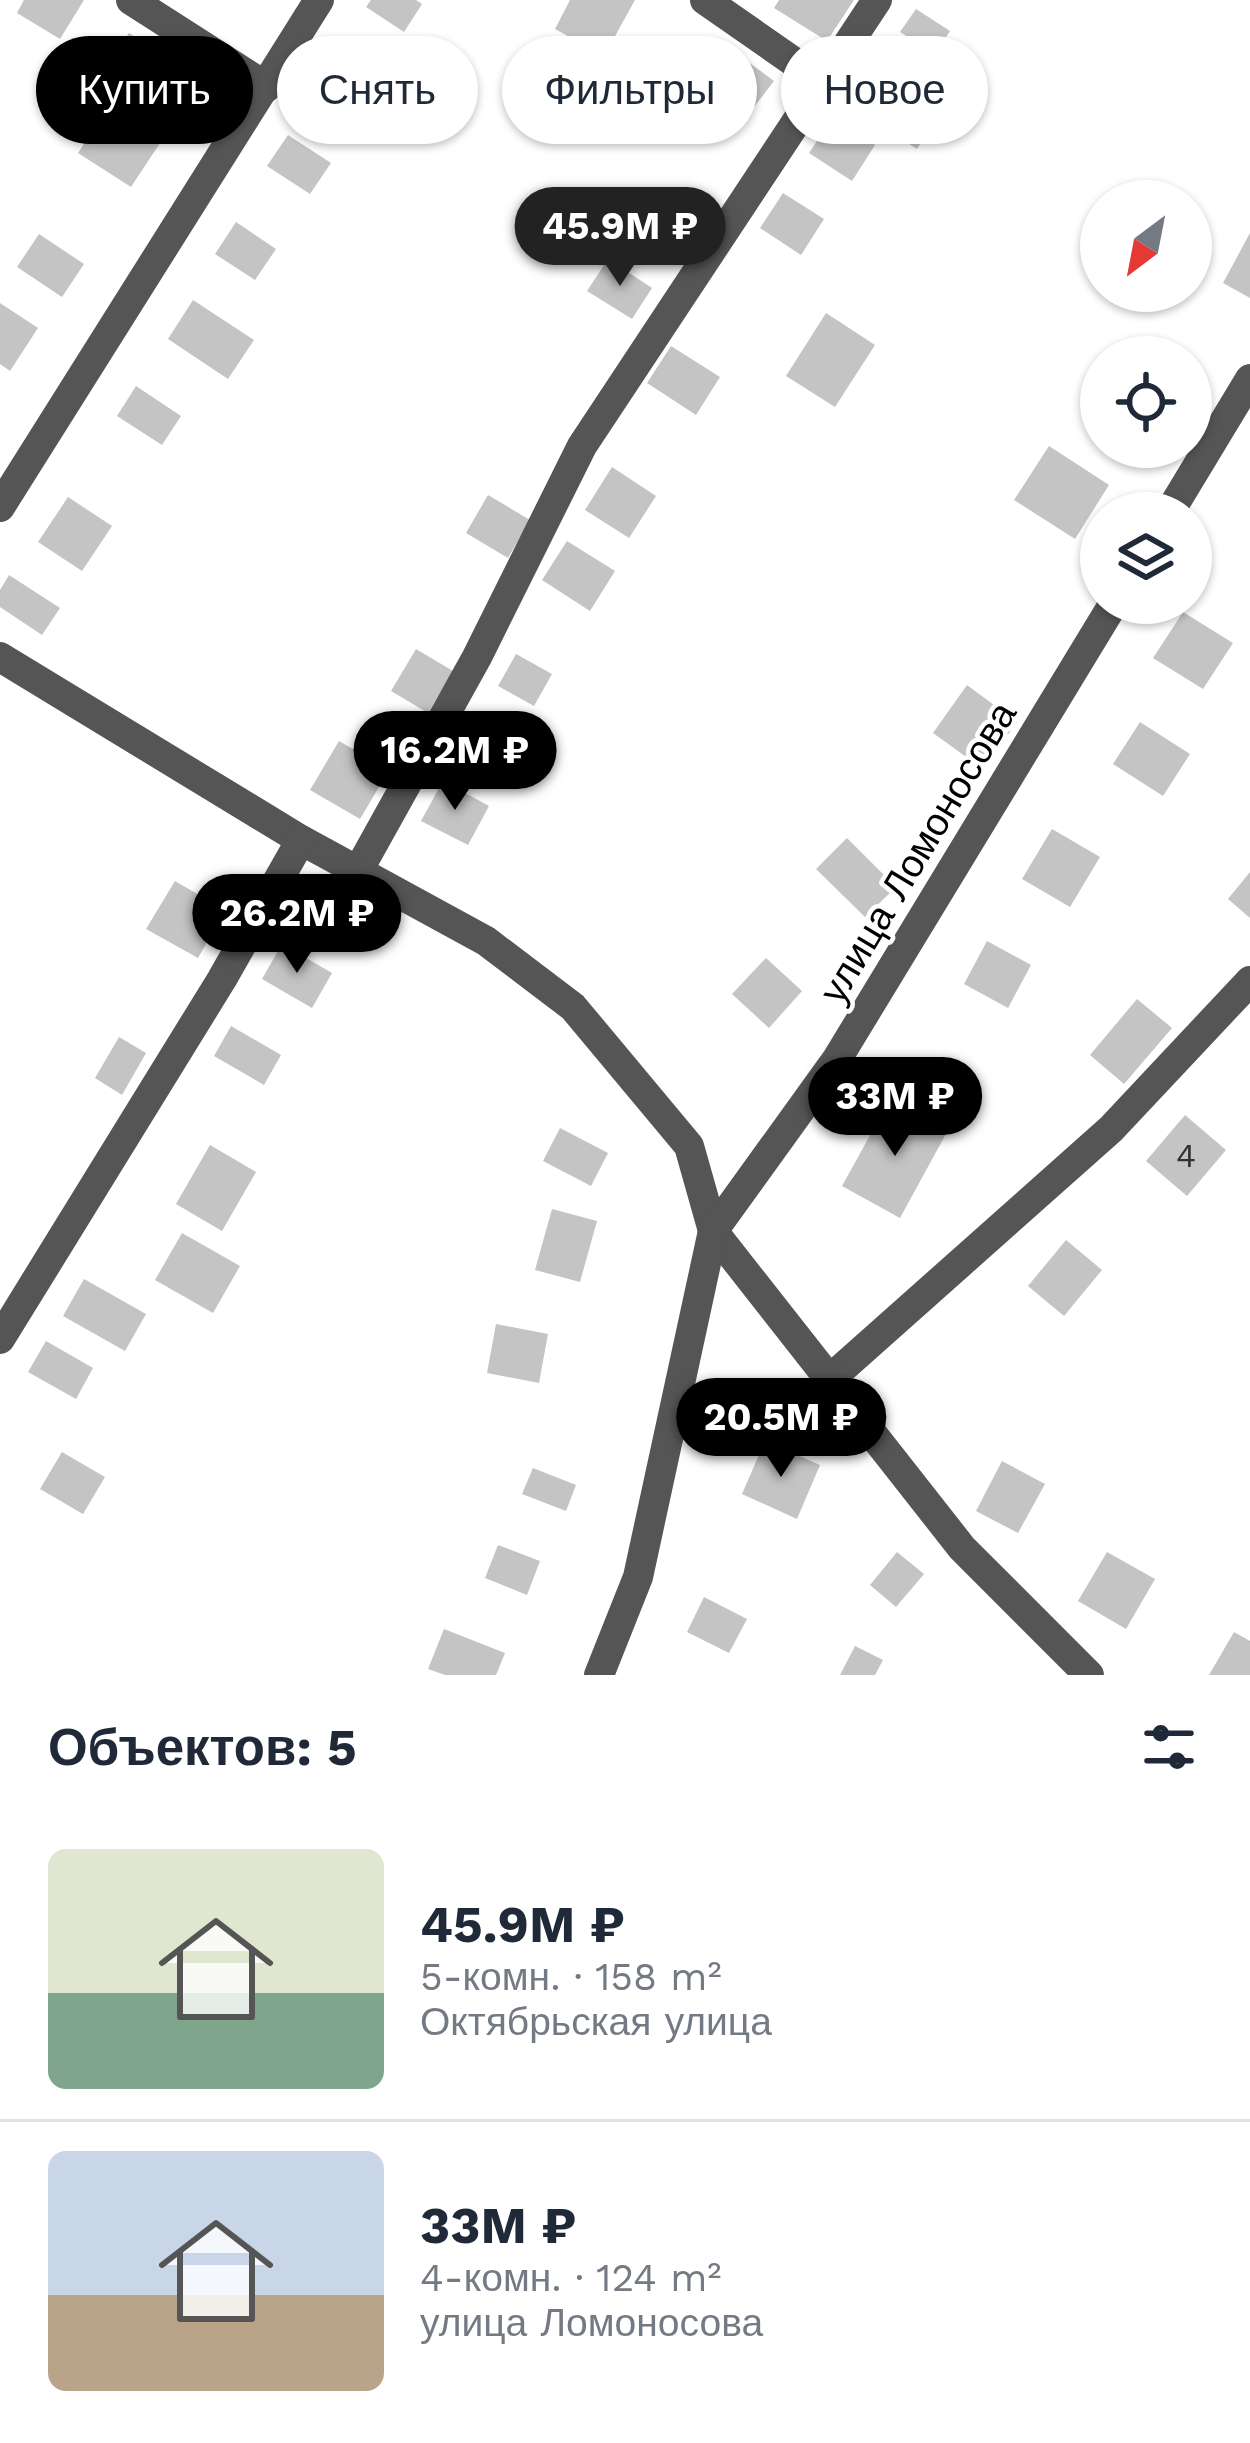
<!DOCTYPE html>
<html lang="ru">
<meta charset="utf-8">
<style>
body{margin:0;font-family:"Work Sans",sans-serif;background:#f6f6f7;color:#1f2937;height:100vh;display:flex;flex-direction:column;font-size:45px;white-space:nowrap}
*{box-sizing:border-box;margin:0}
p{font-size:39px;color:#747a83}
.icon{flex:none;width:66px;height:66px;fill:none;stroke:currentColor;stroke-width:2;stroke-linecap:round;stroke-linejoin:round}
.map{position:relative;height:1675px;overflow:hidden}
.drawer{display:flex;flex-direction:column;background:#fff;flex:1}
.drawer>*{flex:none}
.banner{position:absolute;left:36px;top:36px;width:1179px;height:108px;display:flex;gap:24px}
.needle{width:78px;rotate:212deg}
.controls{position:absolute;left:1080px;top:180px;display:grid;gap:24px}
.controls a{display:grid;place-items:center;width:132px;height:132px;border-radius:50%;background:#fff;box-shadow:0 3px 9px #0004;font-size:60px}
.price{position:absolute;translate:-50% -102px;padding:0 27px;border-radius:42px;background:#000;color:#fff;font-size:39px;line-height:78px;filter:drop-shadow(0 3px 6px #0008)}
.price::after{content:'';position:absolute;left:50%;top:72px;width:36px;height:27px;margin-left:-18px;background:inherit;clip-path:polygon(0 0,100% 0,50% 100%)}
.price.active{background:#222;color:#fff}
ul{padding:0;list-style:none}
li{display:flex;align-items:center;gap:36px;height:300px;padding:0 48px}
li+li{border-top:3px solid #e0e1e3}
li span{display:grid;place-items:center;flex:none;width:336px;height:240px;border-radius:18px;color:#555}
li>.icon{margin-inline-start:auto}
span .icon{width:144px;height:144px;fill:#fffc;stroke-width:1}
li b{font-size:51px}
h2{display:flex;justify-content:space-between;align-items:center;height:144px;padding:0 48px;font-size:51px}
.pill{padding:0 42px;border-radius:54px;background:#fff;box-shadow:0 3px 9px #0004;font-size:42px;line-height:108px}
.pill.active{background:#000;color:#fff}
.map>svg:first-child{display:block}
</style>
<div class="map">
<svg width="1250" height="1675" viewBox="0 0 1250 1675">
<rect width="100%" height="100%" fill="#fff"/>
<g fill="#c4c4c4">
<polygon points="24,0 84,0 60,39 17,13"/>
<polygon points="371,0 416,0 422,4 404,32 366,7"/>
<polygon points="570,0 635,0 604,56 555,29"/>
<polygon points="779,0 854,0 827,41 774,8"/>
<polygon points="916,9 950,31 935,54 900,32"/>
<polygon points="129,33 168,58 138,104 98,79"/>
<polygon points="747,61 774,81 751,111 725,91"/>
<polygon points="330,66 370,90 351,121 311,97"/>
<polygon points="879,71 941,111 917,149 855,109"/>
<polygon points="107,108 160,143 131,187 78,153"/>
<polygon points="832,118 875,145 852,181 809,153"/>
<polygon points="288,135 331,163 310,194 267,166"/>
<polygon points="783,193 824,219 801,255 760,228"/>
<polygon points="236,222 276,249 255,280 215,254"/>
<polygon points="1250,233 1250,298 1223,283"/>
<polygon points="39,234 84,264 62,297 17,267"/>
<polygon points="608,259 652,288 632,319 587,291"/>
<polygon points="193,300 254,340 228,379 168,339"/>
<polygon points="0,303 38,328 10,371 0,364"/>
<polygon points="826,313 875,345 835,407 786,376"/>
<polygon points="671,346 720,377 696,415 647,383"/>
<polygon points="136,386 181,416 162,445 117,416"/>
<polygon points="1049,446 1109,485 1075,539 1014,500"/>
<polygon points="612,467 656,496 629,538 585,510"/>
<polygon points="488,495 530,520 508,558 466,533"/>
<polygon points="68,497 112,526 82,571 38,542"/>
<polygon points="567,541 615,571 590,611 542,580"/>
<polygon points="9,575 60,608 42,635 0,607 0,590"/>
<polygon points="1183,612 1233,643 1203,689 1153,658"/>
<polygon points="416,649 453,671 428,713 391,691"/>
<polygon points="516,654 552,674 534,706 498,686"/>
<polygon points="967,685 1017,722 983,769 933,733"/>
<polygon points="1140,722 1190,754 1163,796 1113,764"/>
<polygon points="339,741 389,770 360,819 310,790"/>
<polygon points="443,781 489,806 468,845 421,821"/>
<polygon points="1052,829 1100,857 1070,907 1022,879"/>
<polygon points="847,838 896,887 865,917 816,869"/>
<polygon points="1250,872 1250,918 1228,899"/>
<polygon points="175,881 225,910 198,958 146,929"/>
<polygon points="987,941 1031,965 1008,1008 964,984"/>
<polygon points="282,944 332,973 312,1008 262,979"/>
<polygon points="766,958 802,991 769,1028 732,994"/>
<polygon points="1137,999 1172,1028 1124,1084 1090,1055"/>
<polygon points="231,1026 281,1055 264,1085 214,1056"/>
<polygon points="119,1037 146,1053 122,1095 95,1078"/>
<polygon points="889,1101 947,1132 900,1218 842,1186"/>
<polygon points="1185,1115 1226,1150 1187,1196 1146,1161"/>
<polygon points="560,1128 608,1153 591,1186 543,1161"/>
<polygon points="210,1145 256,1172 222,1231 176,1204"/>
<polygon points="552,1209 597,1221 580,1282 535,1270"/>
<polygon points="182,1233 240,1266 213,1313 155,1280"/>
<polygon points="1066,1240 1102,1270 1064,1316 1028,1286"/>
<polygon points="84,1279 146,1314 125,1351 63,1316"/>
<polygon points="496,1324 548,1334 539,1383 487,1373"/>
<polygon points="46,1341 93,1368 76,1399 28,1372"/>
<polygon points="765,1441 820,1465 797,1519 742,1494"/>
<polygon points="62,1452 105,1477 83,1514 40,1489"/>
<polygon points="1002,1461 1045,1484 1018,1533 976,1511"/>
<polygon points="533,1468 576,1485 566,1511 522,1494"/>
<polygon points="498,1545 540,1561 527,1595 485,1578"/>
<polygon points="897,1552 924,1574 896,1607 870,1585"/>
<polygon points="1107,1552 1155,1579 1126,1629 1078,1601"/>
<polygon points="704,1597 747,1619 729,1653 687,1632"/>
<polygon points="444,1629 505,1653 496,1675 445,1675 428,1669"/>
<polygon points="1234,1632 1250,1641 1250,1675 1209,1675"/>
<polygon points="855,1646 883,1660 875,1675 840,1675"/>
</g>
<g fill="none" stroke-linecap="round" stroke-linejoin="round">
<g stroke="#555" stroke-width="30">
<polyline points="131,0 267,87"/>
<polyline points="705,0 820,80"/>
<polyline points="0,507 319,0"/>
<polyline points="1169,513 1250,379"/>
<polyline points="0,657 301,840 486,941 573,1007 689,1146 713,1231 962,1548 1089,1675"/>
<polyline points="358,871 477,657 582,446 877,0"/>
<polyline points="0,1339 222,979 301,840"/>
<polyline points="830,1379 1111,1129 1250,981"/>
<polyline points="599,1675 638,1577 713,1231 837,1059 1114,603"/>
</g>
</g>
<g text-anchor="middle" stroke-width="9" stroke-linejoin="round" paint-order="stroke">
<g font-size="33" fill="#313131">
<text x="1186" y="1167">4</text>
</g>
<g font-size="39" fill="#000" stroke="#fff">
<text transform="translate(917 852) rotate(-59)" y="14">улица Ломоносова</text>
</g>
</g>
</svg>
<div class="controls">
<a><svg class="needle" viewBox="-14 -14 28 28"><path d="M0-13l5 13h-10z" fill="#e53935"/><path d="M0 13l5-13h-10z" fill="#747a83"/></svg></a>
<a><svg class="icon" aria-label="locate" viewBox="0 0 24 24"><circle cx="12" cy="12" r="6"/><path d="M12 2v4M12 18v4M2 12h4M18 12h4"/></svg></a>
<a><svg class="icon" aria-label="layers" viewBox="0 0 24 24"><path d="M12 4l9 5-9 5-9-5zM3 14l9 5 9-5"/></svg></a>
</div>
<b class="price active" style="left:620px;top:289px">45.9M ₽</b>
<b class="price" style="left:455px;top:813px">16.2M ₽</b>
<b class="price" style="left:297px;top:976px">26.2M ₽</b>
<b class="price" style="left:895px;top:1159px">33M ₽</b>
<b class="price" style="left:781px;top:1480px">20.5M ₽</b>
<div class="banner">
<a class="pill active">Купить</a>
<a class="pill">Снять</a>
<a class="pill">Фильтры</a>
<a class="pill">Новое</a>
</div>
</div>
<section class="drawer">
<h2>Объектов: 5<svg class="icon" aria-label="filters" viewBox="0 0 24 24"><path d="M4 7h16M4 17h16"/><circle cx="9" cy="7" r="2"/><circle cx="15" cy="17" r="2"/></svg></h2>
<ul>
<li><span style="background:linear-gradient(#dfe7d0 60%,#7fa58c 0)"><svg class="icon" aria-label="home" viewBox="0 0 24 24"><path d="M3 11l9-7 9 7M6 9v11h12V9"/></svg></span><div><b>45.9M ₽</b><p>5-комн. · 158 m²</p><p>Октябрьская улица</p></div></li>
<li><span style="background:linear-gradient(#c9d6e8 60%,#b9a48a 0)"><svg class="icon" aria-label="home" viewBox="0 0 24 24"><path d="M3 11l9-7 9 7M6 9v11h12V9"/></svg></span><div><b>33M ₽</b><p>4-комн. · 124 m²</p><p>улица Ломоносова</p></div></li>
</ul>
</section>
